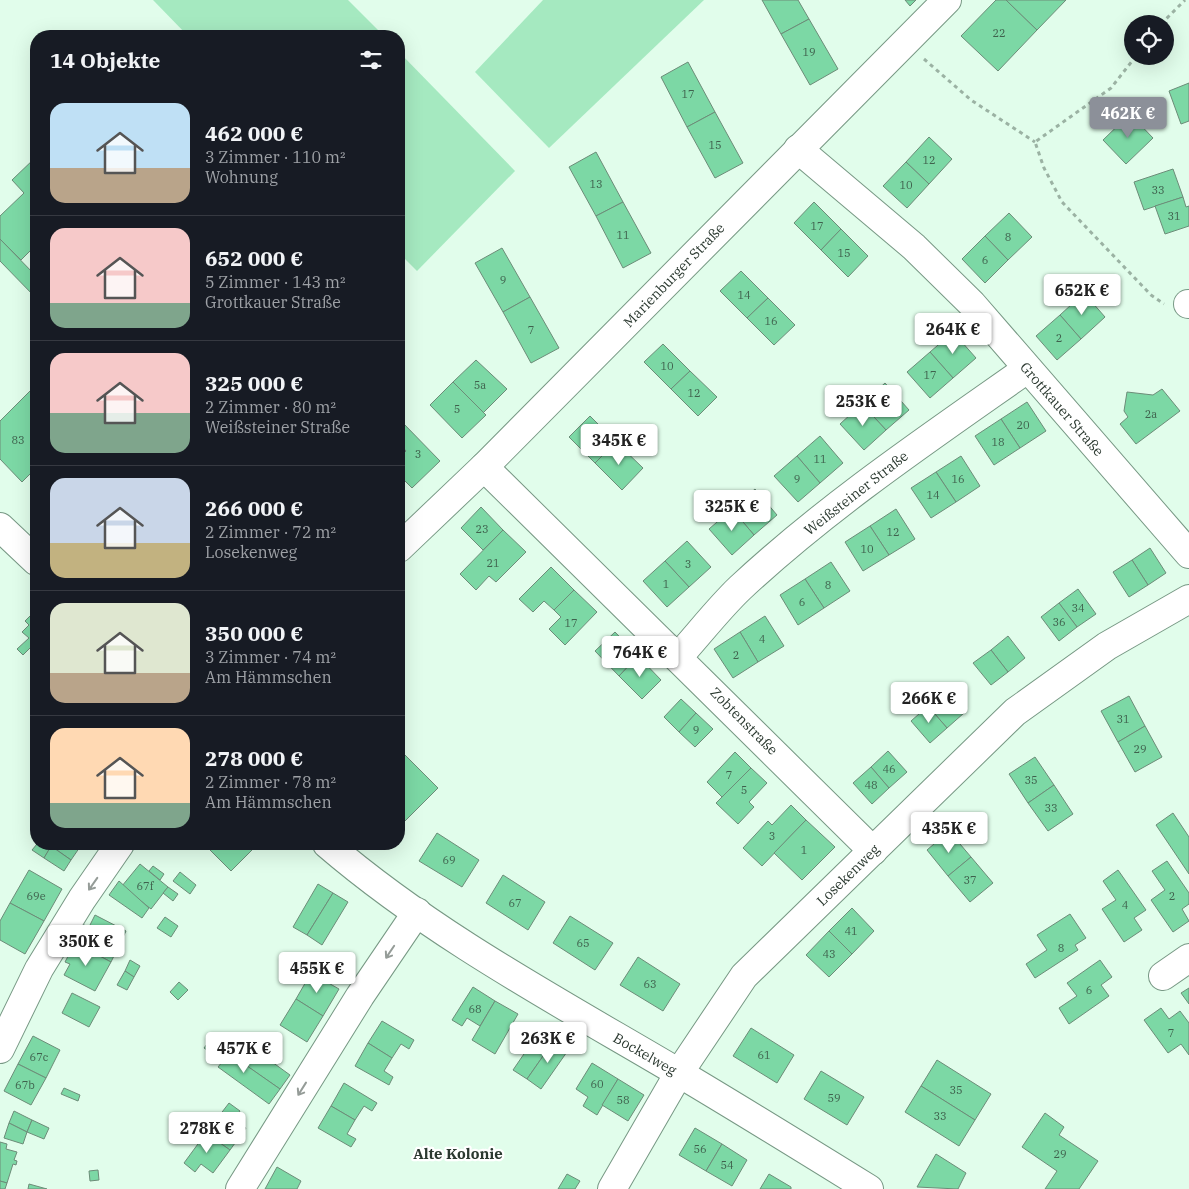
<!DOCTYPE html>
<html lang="de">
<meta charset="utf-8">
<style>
body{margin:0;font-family:"IBM Plex Serif",serif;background:#242831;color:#f1f3f6;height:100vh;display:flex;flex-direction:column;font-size:19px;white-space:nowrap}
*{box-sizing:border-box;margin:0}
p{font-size:16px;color:#9ea1a6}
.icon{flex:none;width:28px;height:28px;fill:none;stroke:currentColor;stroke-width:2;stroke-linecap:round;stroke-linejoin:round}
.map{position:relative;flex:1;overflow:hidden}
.details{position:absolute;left:30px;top:30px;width:375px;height:820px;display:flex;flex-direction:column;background:#171b24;border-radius:20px;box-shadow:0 5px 20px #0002}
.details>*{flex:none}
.controls{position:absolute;left:1124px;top:15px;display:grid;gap:10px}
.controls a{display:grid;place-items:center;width:50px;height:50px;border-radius:50%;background:#171b24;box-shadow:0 5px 20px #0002;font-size:25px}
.price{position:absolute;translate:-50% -42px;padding:0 11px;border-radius:5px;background:#fff;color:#222;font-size:16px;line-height:32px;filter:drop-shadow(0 1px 2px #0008)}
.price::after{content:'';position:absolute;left:50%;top:30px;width:15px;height:11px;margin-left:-8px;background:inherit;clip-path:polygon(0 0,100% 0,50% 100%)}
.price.active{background:#8c9099;color:#fff}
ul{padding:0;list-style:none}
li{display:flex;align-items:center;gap:15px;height:125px;padding:0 20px}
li+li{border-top:1px solid #363941}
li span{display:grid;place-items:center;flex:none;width:140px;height:100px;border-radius:15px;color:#555}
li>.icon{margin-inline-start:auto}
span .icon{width:60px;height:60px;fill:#fffc;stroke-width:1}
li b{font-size:21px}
h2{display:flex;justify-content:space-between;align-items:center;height:60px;padding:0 20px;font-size:21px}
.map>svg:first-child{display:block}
</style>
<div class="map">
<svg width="1189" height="1189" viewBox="0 0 1189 1189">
<rect width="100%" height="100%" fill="#e1fdeb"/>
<g fill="#a5e9c0">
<polygon points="153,0 348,0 384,36 188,36"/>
<polygon points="543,0 704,0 549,148 475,72"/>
<polygon points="399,52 515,171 417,271 399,253"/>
</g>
<g fill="#7cd8a5" stroke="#6c8c78">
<polygon points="762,0 798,0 809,19 781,34"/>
<polygon points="905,0 916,0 910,6"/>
<polygon points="996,0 1006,0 1037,30 998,71 961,36"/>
<polygon points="1006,0 1066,0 1037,30"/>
<polygon points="809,19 838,69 810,85 781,34"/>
<polygon points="688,62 715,112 687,127 661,77"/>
<polygon points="1189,83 1189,121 1181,124 1169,91"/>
<polygon points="715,112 743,163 715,178 687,127"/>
<polygon points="1130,114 1153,138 1126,164 1103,140"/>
<polygon points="929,137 952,159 929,184 906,162"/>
<polygon points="596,152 623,202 596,216 569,167"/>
<polygon points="36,157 36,245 21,260 0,239 0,216 24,193 12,180"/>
<polygon points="906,162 929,184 907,208 883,186"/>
<polygon points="1173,169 1183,197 1144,210 1134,182"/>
<polygon points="1183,197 1186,207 1189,206 1189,226 1165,234 1155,206"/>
<polygon points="623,202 651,253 623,268 596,216"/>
<polygon points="814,202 841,229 821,250 794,223"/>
<polygon points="1009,213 1032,237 1008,260 985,236"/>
<polygon points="841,229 868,256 848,277 821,250"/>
<polygon points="985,236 1008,260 985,283 962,259"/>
<polygon points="0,239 36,276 36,298 0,261"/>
<polygon points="502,248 530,297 503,312 475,263"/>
<polygon points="741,271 768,298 747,318 720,291"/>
<polygon points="1084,293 1105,317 1081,339 1060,315"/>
<polygon points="530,297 559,348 531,363 503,312"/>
<polygon points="768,298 795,325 774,345 747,318"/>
<polygon points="1060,315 1081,339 1057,360 1036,336"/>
<polygon points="953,332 976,358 953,378 930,352"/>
<polygon points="663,344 690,371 671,389 644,362"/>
<polygon points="930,352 953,378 930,398 907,372"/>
<polygon points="476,360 507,389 483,413 453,382"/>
<polygon points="690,371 717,397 698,416 671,389"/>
<polygon points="453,382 486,415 462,438 430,405"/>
<polygon points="885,383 909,410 886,430 862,404"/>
<polygon points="36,385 36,468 22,482 0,459 0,421"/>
<polygon points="1162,389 1180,411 1136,444 1120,424 1128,417 1124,411 1127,392 1153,395"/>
<polygon points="1027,402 1046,431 1020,448 1001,419"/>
<polygon points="862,404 886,430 864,450 840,424"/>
<polygon points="590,416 616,442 595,463 569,437"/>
<polygon points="1001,419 1020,448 994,465 975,436"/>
<polygon points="402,422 440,461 412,488 399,475 399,458 406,451 399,443 399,425"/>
<polygon points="820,436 843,463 820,483 797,456"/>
<polygon points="616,442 643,468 622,490 595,463"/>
<polygon points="797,456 820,483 798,502 774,476"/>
<polygon points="961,456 980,486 956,502 936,472"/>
<polygon points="936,472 956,502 931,518 911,488"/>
<polygon points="755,489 777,515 754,535 732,509"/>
<polygon points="481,507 503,530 483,550 461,528"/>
<polygon points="732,509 754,535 732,555 709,529"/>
<polygon points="896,509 915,539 889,555 870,526"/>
<polygon points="870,526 889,555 863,571 845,542"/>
<polygon points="503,530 526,552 496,582 489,576 476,590 460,574"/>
<polygon points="687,541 711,567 689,587 665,561"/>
<polygon points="1150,548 1166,573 1148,585 1132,560"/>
<polygon points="1132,560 1148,585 1129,597 1113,572"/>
<polygon points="665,561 689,587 667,607 643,581"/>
<polygon points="831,562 850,591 824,608 805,579"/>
<polygon points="551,567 574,590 554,610 544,601 533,612 519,599"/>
<polygon points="805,579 824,608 798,625 780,595"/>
<polygon points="1078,589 1096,614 1077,627 1059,603"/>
<polygon points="574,590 597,612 565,645 549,629 561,617 554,610"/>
<polygon points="1059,603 1077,627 1059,641 1041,617"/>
<polygon points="33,613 36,617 36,648 33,645 23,655 17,649 29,638 22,632 29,625 25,621"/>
<polygon points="765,616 784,646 758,662 740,632"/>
<polygon points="615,632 638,656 619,676 595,651"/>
<polygon points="740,632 758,662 733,678 714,649"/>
<polygon points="1008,636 1025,658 1008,672 991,650"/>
<polygon points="991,650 1008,672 991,685 973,663"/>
<polygon points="638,656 661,680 642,699 619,676"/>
<polygon points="945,691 964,713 947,728 928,706"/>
<polygon points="1129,696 1145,726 1118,742 1101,711"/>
<polygon points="36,699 36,709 31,704"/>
<polygon points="681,699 696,713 679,732 664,717"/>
<polygon points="928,706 947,728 930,743 911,721"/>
<polygon points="696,713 713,729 695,747 679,732"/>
<polygon points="1145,726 1162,757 1135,772 1118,742"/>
<polygon points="399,749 405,755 399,761"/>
<polygon points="888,751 907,772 889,788 871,767"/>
<polygon points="735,752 751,768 722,797 707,782"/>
<polygon points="405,755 438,788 403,823 399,819 399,788 403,784 399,780 399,761"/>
<polygon points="1035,757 1054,785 1028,803 1009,774"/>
<polygon points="871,767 889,788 872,804 853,783"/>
<polygon points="751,768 767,783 749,802 754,807 738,824 716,803"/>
<polygon points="1054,785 1073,814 1048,831 1028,803"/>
<polygon points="791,805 806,820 762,866 743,848 768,821 772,825"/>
<polygon points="1173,813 1189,837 1189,874 1156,825"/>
<polygon points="806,820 835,847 802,880 774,853"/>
<polygon points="949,831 971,857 948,876 927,850"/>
<polygon points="437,833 479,860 462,887 419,861"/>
<polygon points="37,844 53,844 44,858 32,850"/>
<polygon points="53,844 82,844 71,860 51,846"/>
<polygon points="212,844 258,844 231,871 208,848"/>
<polygon points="51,846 71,860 64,871 44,858"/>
<polygon points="971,857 993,883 970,902 948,876"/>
<polygon points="1167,861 1189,893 1189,904 1182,909 1189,921 1173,932 1151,900 1165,890 1152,871"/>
<polygon points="140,864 168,887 151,909 122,886"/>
<polygon points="153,866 164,874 160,880 149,871"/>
<polygon points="29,870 62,889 44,921 10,903"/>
<polygon points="1118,870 1146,910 1134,918 1142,930 1124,942 1102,909 1116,900 1103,881"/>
<polygon points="180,872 196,885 190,894 173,881"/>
<polygon points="503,875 545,902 528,930 486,903"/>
<polygon points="119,881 149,908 142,918 109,895"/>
<polygon points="318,884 333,893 307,935 293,927"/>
<polygon points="168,887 178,894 173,901 163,893"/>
<polygon points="333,893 348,902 322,945 307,935"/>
<polygon points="10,903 44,921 25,954 0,940 0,921"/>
<polygon points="852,908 874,931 852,954 829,931"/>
<polygon points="1070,914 1086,938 1075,945 1078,950 1035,978 1026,964 1047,950 1037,935"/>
<polygon points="95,915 126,931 111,962 75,943 84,925 89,927"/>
<polygon points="570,916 613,943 595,970 553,943"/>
<polygon points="165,917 178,926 171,937 157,928"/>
<polygon points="829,931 852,954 829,977 806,955"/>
<polygon points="75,943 111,962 95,991 64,975 70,964 65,962"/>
<polygon points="638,957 680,984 663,1011 620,985"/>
<polygon points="130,960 140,966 134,977 125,971"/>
<polygon points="1100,960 1112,977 1101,985 1109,996 1069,1024 1059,1008 1077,996 1067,983"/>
<polygon points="125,971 134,977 127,990 117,985"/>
<polygon points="311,973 339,989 323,1016 296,999"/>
<polygon points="179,982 188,990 178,1000 170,992"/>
<polygon points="473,987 495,1001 480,1026 467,1018 462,1026 452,1020"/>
<polygon points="1189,988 1189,1004 1181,993"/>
<polygon points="72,993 100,1007 89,1027 62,1013"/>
<polygon points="296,999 323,1016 307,1042 280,1025"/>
<polygon points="495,1001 518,1014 495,1054 472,1040"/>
<polygon points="1161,1008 1169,1019 1180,1011 1189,1023 1189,1055 1181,1044 1168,1053 1144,1020"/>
<polygon points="382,1021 414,1040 409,1049 401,1044 392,1058 368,1043"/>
<polygon points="751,1028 794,1055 777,1083 733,1056"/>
<polygon points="541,1029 555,1039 527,1079 513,1070"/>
<polygon points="232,1033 290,1075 280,1089 221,1048"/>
<polygon points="33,1036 60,1050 46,1078 18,1064"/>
<polygon points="555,1039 569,1049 541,1089 527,1079"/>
<polygon points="210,1040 280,1089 269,1104 218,1067 223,1061 204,1048"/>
<polygon points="368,1043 392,1058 384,1071 393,1077 389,1085 355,1066"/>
<polygon points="937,1060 991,1094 975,1120 921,1086"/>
<polygon points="592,1063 618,1079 597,1115 583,1106 588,1097 576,1089"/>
<polygon points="18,1064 46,1078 31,1105 4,1091"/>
<polygon points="821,1071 864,1097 847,1125 804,1099"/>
<polygon points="618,1079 644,1095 628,1121 602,1105"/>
<polygon points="344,1083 377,1103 372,1111 364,1106 355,1120 331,1106"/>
<polygon points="921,1086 975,1120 959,1146 905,1112"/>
<polygon points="64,1088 80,1095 78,1101 61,1094"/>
<polygon points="229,1103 240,1111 235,1119 246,1128 230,1150 206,1133"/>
<polygon points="331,1106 355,1120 347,1134 356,1139 351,1147 318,1128"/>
<polygon points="14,1111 32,1120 27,1132 9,1123"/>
<polygon points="1045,1113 1064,1127 1059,1135 1098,1161 1079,1189 1045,1189 1057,1171 1022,1147"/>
<polygon points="32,1120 49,1128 44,1139 27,1132"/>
<polygon points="9,1123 27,1132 23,1144 4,1138"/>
<polygon points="695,1128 722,1144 706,1171 679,1155"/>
<polygon points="206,1133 230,1150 213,1173 201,1164 195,1172 184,1163"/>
<polygon points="0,1142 7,1144 6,1149 17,1152 14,1160 17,1161 16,1165 13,1164 7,1183 0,1181"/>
<polygon points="722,1144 747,1160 732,1186 706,1171"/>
<polygon points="936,1154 966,1173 958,1189 917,1187"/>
<polygon points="277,1167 301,1181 297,1189 265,1189"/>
<polygon points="98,1170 99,1180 90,1181 89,1171"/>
<polygon points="567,1174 580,1181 575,1189 558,1189"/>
<polygon points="769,1174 791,1187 791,1189 760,1189"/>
<polygon points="0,1181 7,1183 5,1189 0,1189"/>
<polygon points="29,1184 47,1189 28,1189"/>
</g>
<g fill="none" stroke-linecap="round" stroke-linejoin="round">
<g stroke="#779884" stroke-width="30">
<g id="minor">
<polyline points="798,149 914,247 972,304 1189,554"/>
<polyline points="1188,304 1189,304"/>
<polyline points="484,467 873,851"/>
<polyline points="0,527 36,561"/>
<polyline points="399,548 484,467 947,0"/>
<path d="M 679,656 C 699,634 718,609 740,588 C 828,506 929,438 1027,369"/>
<path d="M 327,844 C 433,935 559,1002 679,1073 C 743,1111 806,1150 869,1189"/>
<polyline points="1163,976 1189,958"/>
<polyline points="0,1049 39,969 82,899 120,844"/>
<polyline points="240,1189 360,996 417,912"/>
<polyline points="612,1189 679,1073 744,976 1015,712 1107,646 1189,599"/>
</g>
</g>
<g stroke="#9bb2a3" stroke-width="3" stroke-dasharray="4 4" stroke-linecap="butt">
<polyline points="1161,24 1185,0"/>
<polyline points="1136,56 1111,88 1035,142 1044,168 1062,202 1151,295 1164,304"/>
<polyline points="924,59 971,100 1035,142"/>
</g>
<use href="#minor" stroke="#fff" stroke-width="28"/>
</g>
<defs><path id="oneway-shaft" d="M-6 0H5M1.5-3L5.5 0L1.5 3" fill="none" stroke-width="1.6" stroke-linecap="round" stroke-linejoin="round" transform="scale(1.25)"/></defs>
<g stroke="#959c98">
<use href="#oneway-shaft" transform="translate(93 884) rotate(125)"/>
<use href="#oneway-shaft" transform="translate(390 952) rotate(124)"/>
<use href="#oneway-shaft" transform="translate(302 1089) rotate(122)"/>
</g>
<g text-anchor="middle" stroke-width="4.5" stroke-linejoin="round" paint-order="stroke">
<g font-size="11" fill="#3f614d">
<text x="999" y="37">22</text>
<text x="809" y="56">19</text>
<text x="688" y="98">17</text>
<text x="715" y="149">15</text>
<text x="929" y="164">12</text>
<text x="596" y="188">13</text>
<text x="906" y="189">10</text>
<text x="1158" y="194">33</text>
<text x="1174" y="220">31</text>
<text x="817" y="230">17</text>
<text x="623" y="239">11</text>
<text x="1008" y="241">8</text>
<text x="844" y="257">15</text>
<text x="985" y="264">6</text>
<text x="503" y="284">9</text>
<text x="744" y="299">14</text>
<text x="771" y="325">16</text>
<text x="531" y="334">7</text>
<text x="1059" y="342">2</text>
<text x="667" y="370">10</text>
<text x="930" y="379">17</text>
<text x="480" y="389">5a</text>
<text x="694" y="397">12</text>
<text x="457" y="413">5</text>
<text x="1151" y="418">2a</text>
<text x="1023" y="429">20</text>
<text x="18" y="444">83</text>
<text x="998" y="446">18</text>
<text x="418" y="458">3</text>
<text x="820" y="463">11</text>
<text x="797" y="483">9</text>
<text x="958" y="483">16</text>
<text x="933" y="499">14</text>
<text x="482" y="533">23</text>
<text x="893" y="536">12</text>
<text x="867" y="553">10</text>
<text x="493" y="567">21</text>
<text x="688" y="568">3</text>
<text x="666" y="588">1</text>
<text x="828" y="589">8</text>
<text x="802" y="606">6</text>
<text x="1078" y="612">34</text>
<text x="1059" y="626">36</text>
<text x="571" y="627">17</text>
<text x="762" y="643">4</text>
<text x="736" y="659">2</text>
<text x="1123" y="723">31</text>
<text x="696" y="734">9</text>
<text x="1140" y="753">29</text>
<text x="889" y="773">46</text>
<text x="729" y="779">7</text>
<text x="1031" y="784">35</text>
<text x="871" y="789">48</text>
<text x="744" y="794">5</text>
<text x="1051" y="812">33</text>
<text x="772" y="840">3</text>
<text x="804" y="854">1</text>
<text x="449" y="864">69</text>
<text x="970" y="884">37</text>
<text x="145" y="890">67f</text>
<text x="36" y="900">69e</text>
<text x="1172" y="900">2</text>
<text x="515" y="907">67</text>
<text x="1125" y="909">4</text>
<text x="851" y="935">41</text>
<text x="583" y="947">65</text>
<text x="1061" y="952">8</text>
<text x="829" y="958">43</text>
<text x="650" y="988">63</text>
<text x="1089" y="994">6</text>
<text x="475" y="1013">68</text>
<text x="1171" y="1037">7</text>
<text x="764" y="1059">61</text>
<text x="39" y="1061">67c</text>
<text x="597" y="1088">60</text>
<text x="25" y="1089">67b</text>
<text x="956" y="1094">35</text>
<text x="834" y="1102">59</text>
<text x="623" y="1104">58</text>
<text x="940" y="1120">33</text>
<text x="700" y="1153">56</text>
<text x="1060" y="1158">29</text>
<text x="727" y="1169">54</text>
</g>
<g font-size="14" fill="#2b3930" stroke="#fff">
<text transform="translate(674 275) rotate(-46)" y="5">Marienburger Straße</text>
<text transform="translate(1062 409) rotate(49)" y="5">Grottkauer Straße</text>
<text transform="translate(856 493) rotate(-38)" y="5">Weißsteiner Straße</text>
<text transform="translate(744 721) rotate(45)" y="5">Zobtenstraße</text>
<text transform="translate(848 875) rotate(-44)" y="5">Losekenweg</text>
<text transform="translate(645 1054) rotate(30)" y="5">Bockelweg</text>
</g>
<g font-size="15" font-weight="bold" fill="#2b3930" stroke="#fff">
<text x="458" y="1159">Alte Kolonie</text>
</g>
</g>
</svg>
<div class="controls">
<a><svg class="icon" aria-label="locate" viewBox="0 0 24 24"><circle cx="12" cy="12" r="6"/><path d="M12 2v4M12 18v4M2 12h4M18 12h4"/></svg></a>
</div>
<b class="price active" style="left:1128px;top:139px">462K €</b>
<b class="price" style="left:1082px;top:316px">652K €</b>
<b class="price" style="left:953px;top:355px">264K €</b>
<b class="price" style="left:863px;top:427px">253K €</b>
<b class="price" style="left:619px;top:466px">345K €</b>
<b class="price" style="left:732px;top:532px">325K €</b>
<b class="price" style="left:640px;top:678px">764K €</b>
<b class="price" style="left:929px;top:724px">266K €</b>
<b class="price" style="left:949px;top:854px">435K €</b>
<b class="price" style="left:86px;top:967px">350K €</b>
<b class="price" style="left:317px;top:994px">455K €</b>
<b class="price" style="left:548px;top:1064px">263K €</b>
<b class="price" style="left:244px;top:1074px">457K €</b>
<b class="price" style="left:207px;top:1154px">278K €</b>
<section class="details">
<h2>14 Objekte<svg class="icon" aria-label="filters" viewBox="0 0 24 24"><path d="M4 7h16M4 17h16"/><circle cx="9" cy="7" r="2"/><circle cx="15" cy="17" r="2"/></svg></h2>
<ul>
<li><span style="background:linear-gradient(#bfe0f5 65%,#b9a48a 0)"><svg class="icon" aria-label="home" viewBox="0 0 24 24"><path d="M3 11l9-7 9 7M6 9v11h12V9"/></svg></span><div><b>462 000 €</b><p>3 Zimmer · 110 m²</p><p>Wohnung</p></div></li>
<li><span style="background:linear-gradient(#f6c9c9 75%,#7fa58c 0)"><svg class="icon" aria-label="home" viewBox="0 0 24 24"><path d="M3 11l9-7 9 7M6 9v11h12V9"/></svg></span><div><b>652 000 €</b><p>5 Zimmer · 143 m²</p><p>Grottkauer Straße</p></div></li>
<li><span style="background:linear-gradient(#f6c9c9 60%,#7fa58c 0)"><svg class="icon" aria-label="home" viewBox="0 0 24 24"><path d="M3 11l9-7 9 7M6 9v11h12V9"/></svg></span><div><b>325 000 €</b><p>2 Zimmer · 80 m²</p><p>Weißsteiner Straße</p></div></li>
<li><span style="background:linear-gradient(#c9d6e8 65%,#c2b280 0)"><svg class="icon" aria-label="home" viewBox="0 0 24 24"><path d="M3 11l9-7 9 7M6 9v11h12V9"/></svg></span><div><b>266 000 €</b><p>2 Zimmer · 72 m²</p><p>Losekenweg</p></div></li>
<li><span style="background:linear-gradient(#dfe7d0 70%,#b9a48a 0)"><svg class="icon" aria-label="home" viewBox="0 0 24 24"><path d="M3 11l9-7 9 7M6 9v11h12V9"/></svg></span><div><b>350 000 €</b><p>3 Zimmer · 74 m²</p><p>Am Hämmschen</p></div></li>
<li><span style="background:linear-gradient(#ffd9b3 75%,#7fa58c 0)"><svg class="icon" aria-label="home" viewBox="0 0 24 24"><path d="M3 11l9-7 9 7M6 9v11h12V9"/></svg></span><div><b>278 000 €</b><p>2 Zimmer · 78 m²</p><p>Am Hämmschen</p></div></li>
</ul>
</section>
</div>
